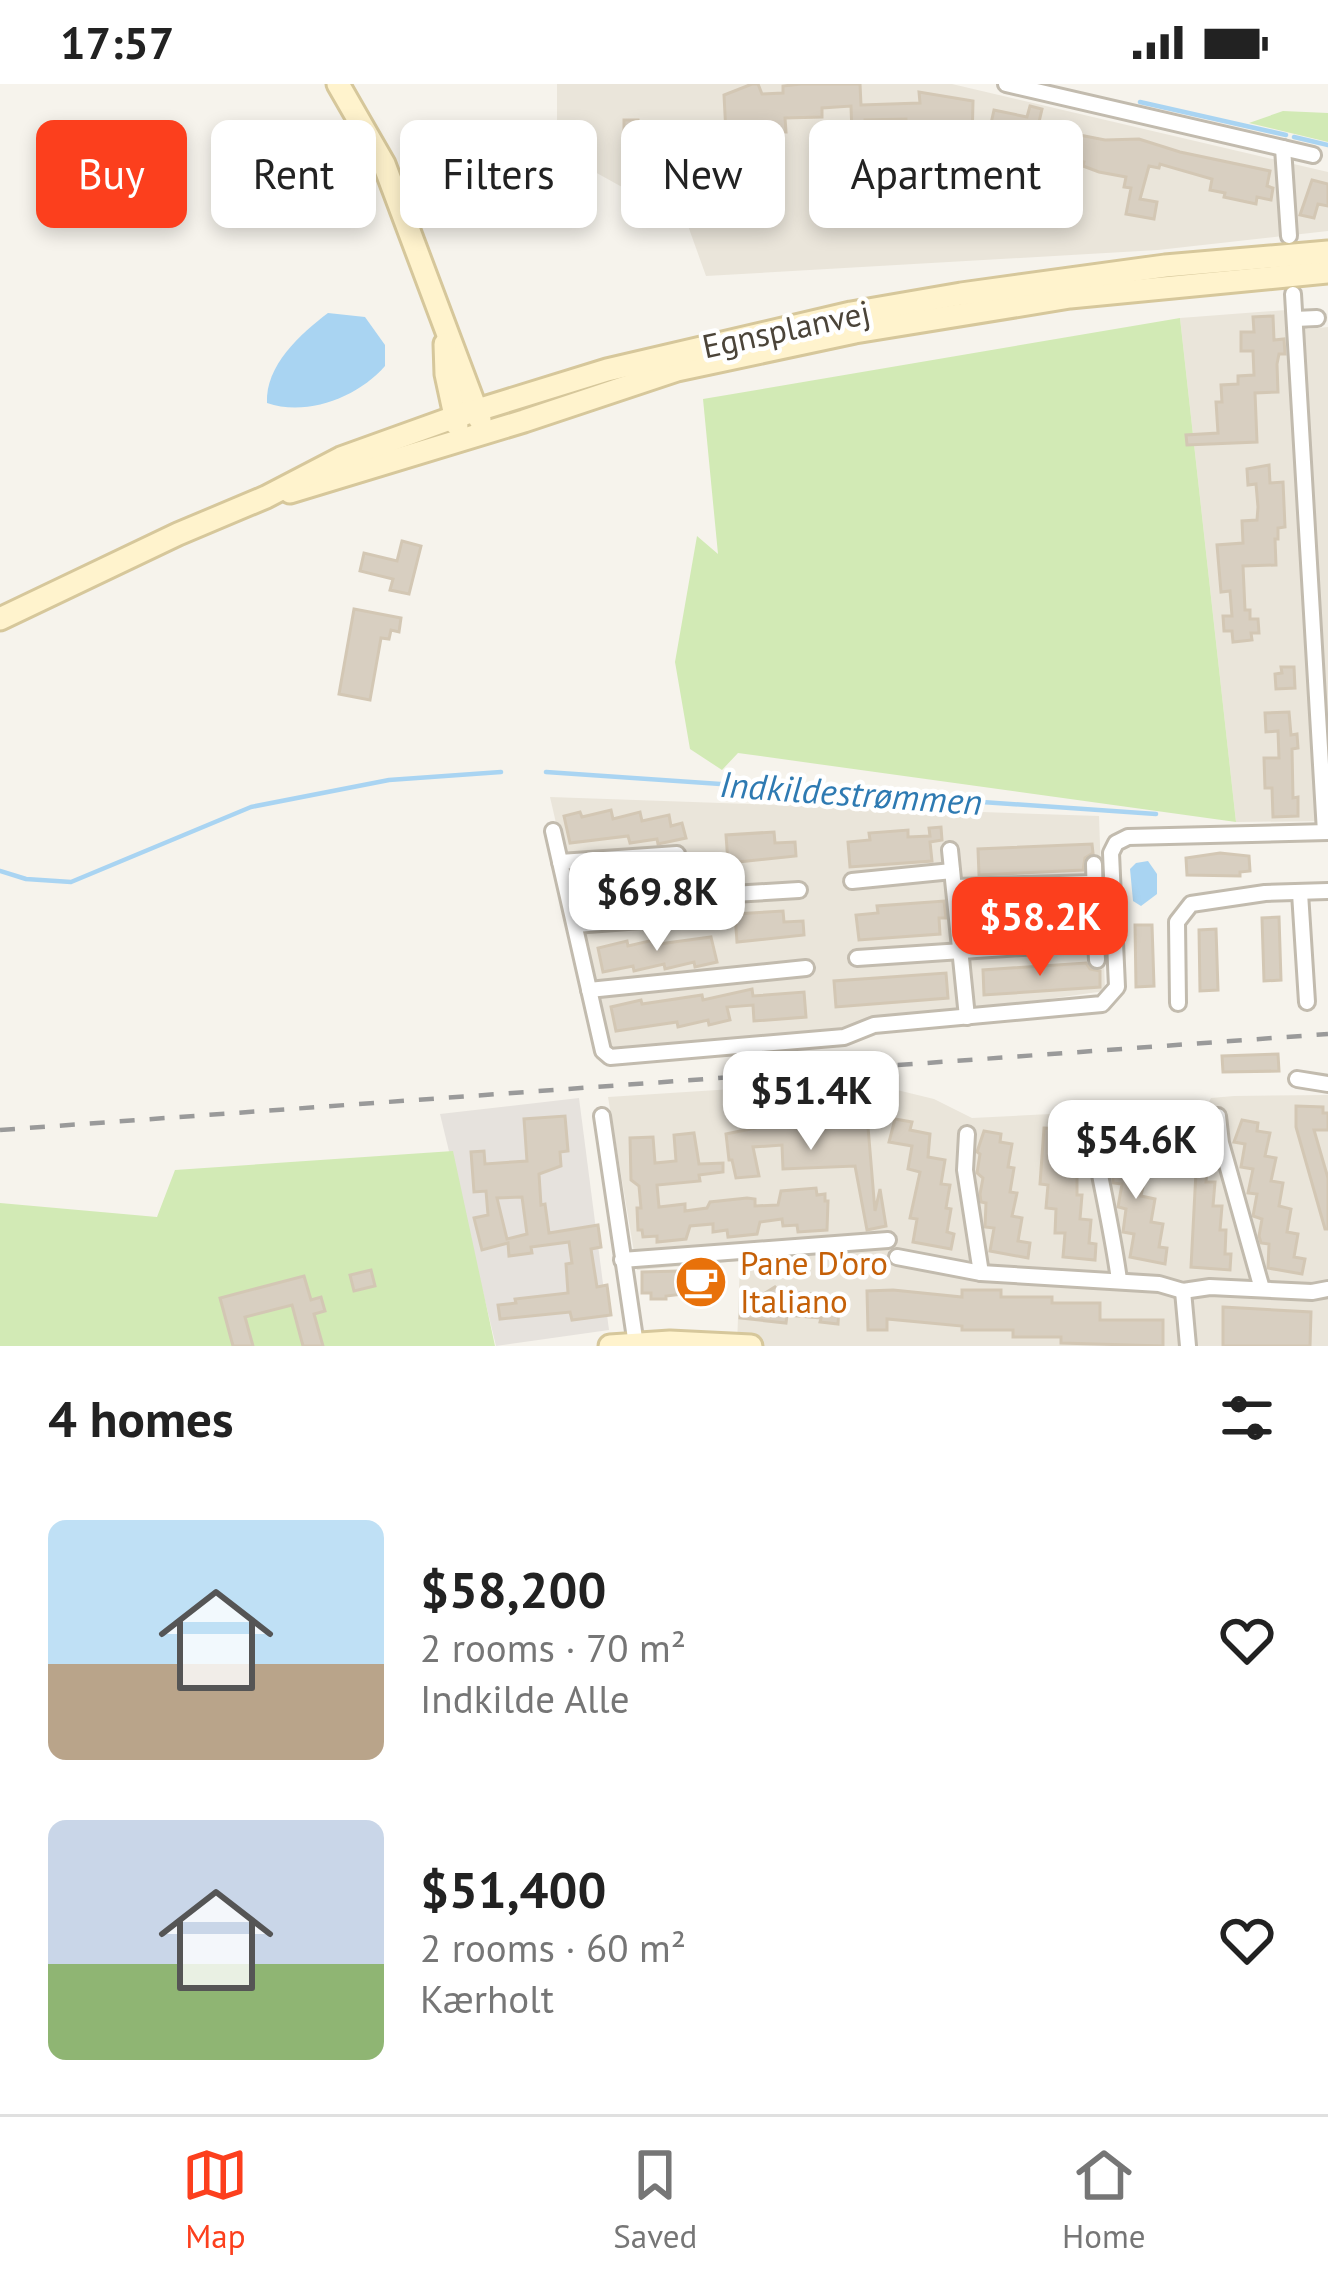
<!DOCTYPE html>
<meta charset="utf-8">
<style>
body{margin:0;font-family:"PT Sans",sans-serif;background:#f2f2f2;color:#222;height:100vh;display:flex;flex-direction:column;font-size:45px;white-space:nowrap}
*{box-sizing:border-box;margin:0}
p{font-size:39px;color:#767676}
.icon{flex:none;width:66px;height:66px;fill:none;stroke:currentColor;stroke-width:2;stroke-linecap:round;stroke-linejoin:round}
.map{position:relative;height:1262px;overflow:hidden}
.panel{display:flex;flex-direction:column;background:#fff;flex:1}
.panel>*{flex:none}
.guide{position:absolute;left:36px;top:36px;width:1257px;height:108px;display:flex;gap:24px}
.price{position:absolute;translate:-50% -102px;padding:0 27px;border-radius:24px;background:#fff;color:#222;font-size:39px;line-height:78px;filter:drop-shadow(0 3px 6px #0008)}
.price::after{content:'';position:absolute;left:50%;top:72px;width:36px;height:27px;margin-left:-18px;background:inherit;clip-path:polygon(0 0,100% 0,50% 100%)}
.price.current{background:#fc3f1d;color:#fff}
ul{padding:0;list-style:none}
li{display:flex;align-items:center;gap:36px;height:300px;padding:0 48px}
li span{display:grid;place-items:center;flex:none;width:336px;height:240px;border-radius:18px;color:#555}
li>.icon{margin-inline-start:auto}
span .icon{width:144px;height:144px;fill:#fffc;stroke-width:1}
li b{font-size:51px}
h2{display:flex;justify-content:space-between;align-items:center;height:144px;padding:0 48px;font-size:51px}
.chip{padding:0 42px;border-radius:18px;background:#fff;box-shadow:0 6px 18px #0003;font-size:42px;line-height:108px}
.chip.current{background:#fc3f1d;color:#fff}
.status{display:flex;justify-content:space-between;align-items:center;height:84px;padding:0 60px;background:#fff;direction:ltr}
.status svg{height:33px;fill:currentColor}
.menu{display:flex;justify-content:space-around;align-items:center;height:168px;border-top:3px solid #e0e0e0;background:#fff;font-size:33px;color:#767676}
.menu a{display:grid;justify-items:center;gap:6px}
.menu .current{color:#fc3f1d}
.map>svg:first-child{display:block}
</style>
<div class="status"><b>17:57</b><svg viewBox="0 0 49 12"><path d="M0 12V9h3v3zM5 12V6h3v6zM10 12V3h3v9zM15 12V0h3v12zM26 1h20v11H26zM47 4h2v5h-2z"/></svg></div>
<div class="map">
<svg width="1328" height="1262" viewBox="0 0 1328 1262">
<rect width="100%" height="100%" fill="#f6f3ec"/>
<g fill="#eae5da">
<polygon points="557,0 952,0 1328,88 1328,147 1158,166 706,192 687,139 557,67"/>
<polygon points="1286,226 1308,245 1328,243 1328,737 1236,738 1180,234"/>
<polygon points="550,713 1099,732 1105,907 844,944 608,965"/>
<polygon points="860,997 934,1015 972,1034 1207,1022 1211,1014 1234,1012 1328,1011 1328,1262 737,1262 740,1177 637,1186 608,1013"/>
</g>
<polygon fill="#e6e2dd" points="579,1014 609,1246 496,1262 440,1030"/>
<g fill="#d2eab5">
<polygon points="1283,27 1328,29 1328,58 1249,39"/>
<polygon points="1180,234 1236,738 738,669 722,686 690,665 675,578 697,452 718,470 703,315"/>
<polygon points="453,1067 495,1262 0,1262 0,1119 157,1133 175,1086"/>
</g>
<g fill="#a9d4f2">
<path d="M 328,229 L 365,233 L 385,261 L 385,282 C 358,313 307,333 267,319 C 265,282 300,250 328,229 Z"/>
<polygon points="1148,777 1157,790 1157,810 1141,822 1133,817 1130,785 1136,779"/>
</g>
<g fill="none" stroke-linecap="round" stroke-linejoin="round">
<g stroke="#a9d4f2" stroke-width="4.5">
<polyline points="1140,18 1286,51"/>
<polyline points="1294,53 1328,61"/>
<polyline points="546,688 1156,730"/>
<polyline points="0,787 26,795 71,798 251,723 389,696 501,688"/>
</g>
</g>
<g fill="#d8cfc1" stroke="#d3c7b4" stroke-width="3" fill-rule="evenodd">
<polygon points="752,0 758,0 762,10 783,9 783,2 801,0 860,0 861,21 920,19 919,8 973,17 972,59 950,59 949,46 907,47 906,35 865,36 865,50 852,50 851,22 822,24 822,33 785,34 786,48 769,48 769,41 741,42 742,67 727,68 724,11"/>
<polygon points="1030,22 1042,25 1039,38 1050,40 1049,45 1105,56 1139,55 1180,68 1270,87 1267,102 1273,104 1271,116 1257,113 1256,120 1224,113 1225,109 1210,106 1212,95 1160,80 1159,84 1149,82 1140,115 1157,118 1154,135 1126,130 1131,104 1124,103 1126,93 1099,88 1083,82 1084,78 1028,66 1029,53 990,44 994,26 1027,33"/>
<polygon points="624,36 638,36 639,80 624,80"/>
<polygon points="658,84 665,89 667,86 682,99 671,117 647,101"/>
<polygon points="1312,96 1328,100 1328,122 1318,120 1314,134 1300,131"/>
<polygon points="1273,232 1274,256 1284,255 1285,270 1279,270 1277,280 1278,308 1255,309 1257,358 1187,361 1186,351 1218,349 1216,318 1222,318 1221,301 1238,300 1238,292 1254,291 1253,267 1241,267 1241,248 1254,248 1253,233"/>
<polygon points="1269,381 1270,399 1283,398 1285,443 1278,444 1278,455 1275,455 1276,481 1243,482 1245,526 1250,526 1250,535 1258,535 1259,549 1251,549 1252,556 1233,558 1232,547 1224,547 1223,532 1232,532 1230,507 1221,508 1217,461 1243,459 1242,437 1257,436 1258,423 1256,400 1248,401 1247,385"/>
<polygon points="402,457 421,462 409,510 390,506 393,495 360,487 364,469 397,477"/>
<polygon points="354,525 401,534 399,548 391,546 389,555 381,554 370,616 339,610"/>
<polygon points="1281,583 1294,583 1295,604 1276,605 1275,590 1282,589"/>
<polygon points="1289,628 1291,651 1297,650 1298,664 1292,665 1293,714 1298,713 1298,732 1273,733 1272,704 1265,704 1264,674 1279,674 1278,647 1266,648 1265,629"/>
<polygon points="611,726 613,735 640,728 642,737 669,731 671,742 682,739 686,754 658,760 657,755 630,759 628,752 570,759 564,732 580,728 582,733"/>
<polygon points="941,743 942,756 930,758 932,777 850,783 848,758 870,756 869,749 908,746 908,753 930,752 929,744"/>
<polygon points="774,748 775,759 795,758 796,772 728,779 726,751"/>
<polygon points="1092,760 1093,769 1085,774 1083,786 979,791 978,765"/>
<polygon points="1220,769 1249,772 1250,787 1240,788 1240,792 1187,791 1186,774"/>
<polygon points="675,790 676,795 697,790 702,814 650,821 649,817 620,823 619,819 589,825 583,800 644,792 645,797"/>
<polygon points="944,817 946,834 939,834 940,850 859,856 856,831 878,829 877,822"/>
<polygon points="1084,820 1092,829 1085,835 1084,846 981,850 979,824"/>
<polygon points="783,827 784,838 803,837 804,851 737,858 735,830"/>
<polygon points="1279,833 1281,896 1264,897 1262,834"/>
<polygon points="1135,841 1152,841 1154,902 1136,903"/>
<polygon points="1216,845 1218,906 1200,907 1199,846"/>
<polygon points="711,853 717,878 695,883 694,878 665,885 664,880 634,887 633,882 603,888 598,864 627,857 628,862 658,855 659,860"/>
<polygon points="1086,879 1090,885 1100,887 1100,903 984,911 983,886"/>
<polygon points="946,889 948,914 836,923 834,897"/>
<polygon points="752,905 753,912 804,908 806,933 754,937 753,921 727,923 730,936 709,941 708,936 678,943 677,938 616,947 611,923 641,916 642,920 702,911 703,916"/>
<polygon points="1278,970 1279,987 1223,988 1222,972"/>
<polygon points="1296,1022 1323,1023 1323,1029 1328,1029 1328,1046 1314,1046 1328,1094 1328,1145 1325,1145 1296,1043"/>
<polygon points="779,1028 780,1043 864,1036 868,1043 875,1127 880,1105 886,1142 867,1146 855,1082 783,1085 782,1061 753,1063 759,1092 736,1094 732,1076 729,1076 726,1050 755,1044 754,1030"/>
<path d="M 565,1032 L 568,1067 L 560,1068 L 561,1082 L 539,1090 L 541,1121 L 545,1120 L 549,1149 L 598,1141 L 601,1163 L 591,1165 L 597,1203 L 607,1201 L 611,1231 L 572,1236 L 570,1228 L 500,1235 L 498,1221 L 516,1219 L 515,1215 L 568,1209 L 566,1180 L 572,1179 L 569,1158 L 531,1163 L 532,1169 L 509,1172 L 508,1159 L 482,1166 L 474,1134 L 488,1131 L 486,1107 L 474,1108 L 471,1068 L 484,1067 L 485,1080 L 527,1077 L 524,1035 ZM 522,1113 L 527,1150 L 507,1155 L 497,1114 Z"/>
<polygon points="895,1035 912,1038 910,1046 930,1050 928,1073 945,1076 941,1100 950,1101 946,1124 951,1125 947,1148 954,1150 951,1165 913,1158 917,1135 910,1134 920,1088 908,1085 912,1062 889,1058"/>
<polygon points="1242,1036 1258,1039 1257,1047 1270,1049 1265,1072 1276,1074 1271,1097 1283,1099 1279,1122 1291,1125 1287,1148 1298,1150 1294,1173 1305,1175 1302,1190 1268,1184 1269,1160 1261,1159 1259,1152 1262,1135 1253,1132 1257,1110 1248,1109 1253,1085 1241,1083 1245,1060 1234,1058"/>
<polygon points="1044,1044 1059,1045 1057,1062 1077,1064 1077,1111 1082,1111 1080,1135 1091,1136 1089,1159 1096,1160 1095,1176 1063,1173 1065,1149 1055,1149 1056,1125 1046,1124 1048,1101 1040,1100"/>
<polygon points="984,1047 1001,1050 1000,1058 1012,1060 1008,1083 1014,1084 1010,1108 1017,1109 1012,1132 1022,1134 1018,1157 1030,1159 1028,1174 990,1167 994,1144 985,1143 986,1119 981,1118 980,1110 983,1094 977,1089 980,1070 977,1068"/>
<polygon points="1171,1047 1200,1050 1200,1062 1170,1058"/>
<polygon points="694,1049 699,1080 723,1079 723,1088 699,1091 700,1097 657,1101 659,1123 685,1120 685,1127 707,1124 710,1118 747,1114 755,1115 755,1122 778,1121 781,1107 816,1104 817,1111 825,1110 825,1117 828,1117 827,1146 798,1148 797,1141 783,1142 782,1135 760,1138 757,1150 728,1153 727,1146 713,1148 713,1140 690,1142 686,1155 657,1158 657,1152 643,1153 642,1146 638,1146 637,1124 641,1124 639,1102 631,1096 630,1054 653,1053 655,1079 676,1077 674,1051"/>
<polygon points="1113,1051 1129,1053 1128,1062 1140,1064 1136,1087 1146,1089 1141,1112 1155,1115 1151,1138 1163,1140 1159,1163 1167,1164 1165,1180 1130,1173 1134,1150 1123,1148 1126,1125 1118,1123 1122,1100 1113,1099 1112,1074 1107,1065"/>
<polygon points="1191,1073 1208,1074 1206,1098 1215,1098 1213,1122 1222,1122 1220,1146 1226,1146 1225,1170 1231,1170 1230,1186 1191,1183 1196,1088 1189,1088"/>
<polygon points="371,1186 375,1202 354,1207 350,1191"/>
<polygon points="717,1186 718,1206 666,1212 666,1215 651,1215 651,1209 642,1209 642,1188"/>
<polygon points="304,1192 311,1216 321,1213 325,1227 314,1230 323,1262 303,1262 292,1221 245,1233 253,1262 233,1262 220,1214"/>
<polygon points="775,1203 798,1225 800,1209 825,1211 825,1220 839,1221 838,1240 820,1238 821,1234 787,1231 786,1239 740,1234 741,1224"/>
<polygon points="893,1206 962,1213 962,1206 1001,1206 1001,1213 1052,1213 1052,1219 1100,1219 1100,1236 1163,1236 1163,1262 1061,1259 1061,1253 1013,1253 1013,1246 962,1246 962,1242 887,1235 887,1246 868,1246 867,1207"/>
<polygon points="1223,1223 1311,1228 1310,1262 1223,1262"/>
</g>
<g fill="none" stroke-linecap="round" stroke-linejoin="round">
<g stroke="#c2bbae" stroke-width="20">
<g id="street">
<polyline points="1006,0 1313,71"/>
<polyline points="1283,64 1289,152"/>
<polyline points="1293,210 1325,748"/>
<polyline points="1295,235 1317,234"/>
<polyline points="553,747 603,967 610,973 844,953 874,941 1102,920 1117,903 1111,769 1116,759 1128,753 1328,748"/>
<polyline points="950,766 967,933"/>
<polyline points="560,778 677,770"/>
<polyline points="1094,780 1095,818"/>
<polyline points="852,797 952,787"/>
<polyline points="954,803 1094,799"/>
<polyline points="1300,809 1307,918"/>
<polyline points="1095,839 1097,876"/>
<polyline points="575,841 707,831 733,810 799,806"/>
<polyline points="857,874 1096,858"/>
<polyline points="589,906 806,884"/>
<polyline points="1178,919 1177,838 1191,820 1265,809 1328,807"/>
<polyline points="1297,995 1328,1000"/>
<polyline points="602,1032 636,1261"/>
<polyline points="1218,1032 1221,1059 1262,1205"/>
<path d="M 1091,1040 C 1099,1093 1112,1143 1119,1196"/>
<polyline points="967,1050 965,1086 981,1189"/>
<polyline points="897,1173 981,1189 1159,1200 1183,1207 1210,1203 1312,1208 1328,1205"/>
<polyline points="622,1176 888,1156"/>
<polyline points="1183,1207 1188,1262"/>
</g>
</g>
<g stroke="#d6c79b" stroke-width="27">
<g id="secondary">
<polyline points="338,0 384,80 480,336"/>
<polyline points="445,260 446,290 457,341"/>
<polyline points="290,408 524,337 677,286 855,248 1070,213 1328,188"/>
<polyline points="0,535 178,450 266,413 341,374 455,333 607,286 851,229 961,210 1165,182 1328,168"/>
<polyline points="610,1262 670,1258 751,1262"/>
</g>
</g>
<use href="#street" stroke="#fff" stroke-width="14"/>
<use href="#secondary" stroke="#fff3cd" stroke-width="21"/>
<polyline stroke="#9a9a9a" stroke-width="4.5" stroke-dasharray="15 15" stroke-linecap="butt" points="0,1046 1328,950"/>
</g>
<defs>
<g id="cafe-disc" transform="scale(2.7)"><circle r="9.5" fill="#e8710a" stroke="#fff"/><path d="M-5.5-4.5H6V0H3Q3 3.5 0 3.5H-2.5Q-5.5 3.5-5.5 0ZM3-3.2v2h1.7v-2ZM-6 4.5H4V6H-6Z" fill="#fff"/></g>
</defs>
<g fill-rule="evenodd">
<use href="#cafe-disc" x="701" y="1198"/>
</g>
<g text-anchor="middle" stroke-width="9" stroke-linejoin="round" paint-order="stroke">
<g font-size="33" fill="#4b4439" stroke="#fff">
<text transform="translate(786 245) rotate(-12)" y="12">Egnsplanvej</text>
</g>
<g font-size="33" fill="#c56008" stroke="#fff" text-anchor="start">
<text x="740" y="1191">Pane D'oro<tspan x="740" dy="38">Italiano</tspan></text>
</g>
<g font-size="36" font-style="italic" fill="#2e7ab2" stroke="#fff">
<text transform="translate(851 709) rotate(4)" y="13">Indkildestrømmen</text>
</g>
</g>
</svg>
<b class="price" style="left:657px;top:870px">$69.8K</b>
<b class="price current" style="left:1040px;top:895px">$58.2K</b>
<b class="price" style="left:811px;top:1069px">$51.4K</b>
<b class="price" style="left:1136px;top:1118px">$54.6K</b>
<div class="guide">
<a class="chip current">Buy</a>
<a class="chip">Rent</a>
<a class="chip">Filters</a>
<a class="chip">New</a>
<a class="chip">Apartment</a>
</div>
</div>
<section class="panel">
<h2>4 homes<svg class="icon" aria-label="filters" viewBox="0 0 24 24"><path d="M4 7h16M4 17h16"/><circle cx="9" cy="7" r="2"/><circle cx="15" cy="17" r="2"/></svg></h2>
<ul>
<li><span style="background:linear-gradient(#bfe0f5 60%,#b9a48a 0)"><svg class="icon" aria-label="home" viewBox="0 0 24 24"><path d="M3 11l9-7 9 7M6 9v11h12V9"/></svg></span><div><b>$58,200</b><p>2 rooms · 70 m²</p><p>Indkilde Alle</p></div><svg class="icon" aria-label="heart" viewBox="0 0 24 24"><path d="M12 20l-8-8c-3-5 5-10 8-4 3-6 11-1 8 4z"/></svg></li>
<li><span style="background:linear-gradient(#c9d6e8 60%,#8fb573 0)"><svg class="icon" aria-label="home" viewBox="0 0 24 24"><path d="M3 11l9-7 9 7M6 9v11h12V9"/></svg></span><div><b>$51,400</b><p>2 rooms · 60 m²</p><p>Kærholt</p></div><svg class="icon" aria-label="heart" viewBox="0 0 24 24"><path d="M12 20l-8-8c-3-5 5-10 8-4 3-6 11-1 8 4z"/></svg></li>
</ul>
</section>
<nav class="menu">
<a class="current"><svg class="icon" aria-label="map" viewBox="0 0 24 24"><path d="M3 6l6-2 6 2 6-2v14l-6 2-6-2-6 2zM9 4v14M15 6v14"/></svg>Map</a>
<a><svg class="icon" aria-label="saved" viewBox="0 0 24 24"><path d="M7 4h10v16l-5-4-5 4z"/></svg>Saved</a>
<a><svg class="icon" aria-label="home" viewBox="0 0 24 24"><path d="M3 11l9-7 9 7M6 9v11h12V9"/></svg>Home</a>
</nav>
